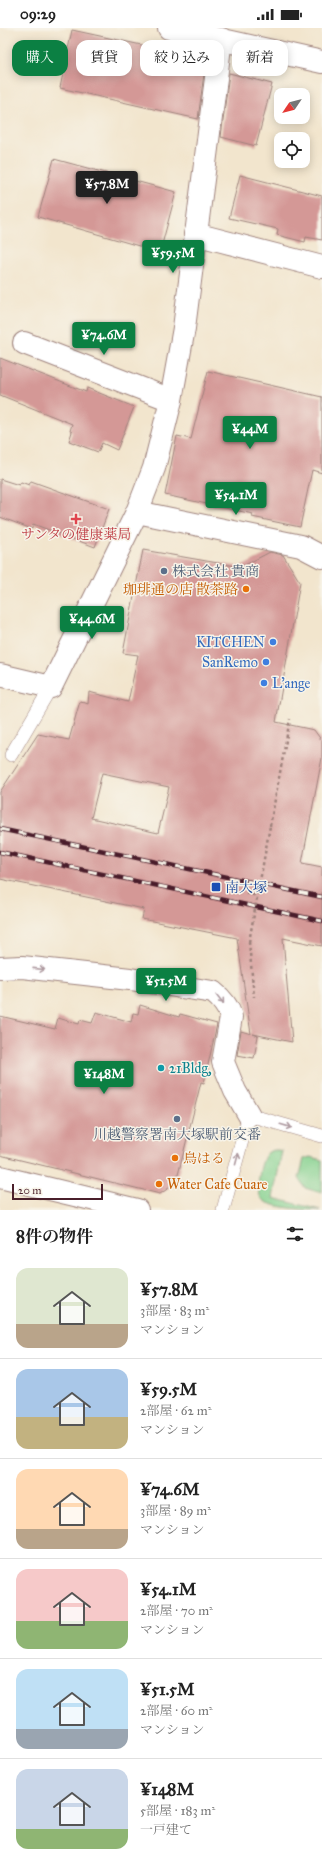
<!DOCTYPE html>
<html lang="ja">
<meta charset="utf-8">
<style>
body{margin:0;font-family:"IM FELL Great Primer","Noto Serif JP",serif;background:#f6f6f6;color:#222;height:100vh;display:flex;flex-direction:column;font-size:15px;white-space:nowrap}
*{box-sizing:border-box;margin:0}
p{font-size:13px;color:#767676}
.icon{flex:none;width:22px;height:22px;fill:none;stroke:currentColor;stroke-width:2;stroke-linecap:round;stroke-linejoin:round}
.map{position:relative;height:1182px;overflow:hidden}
.details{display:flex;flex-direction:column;background:#fff;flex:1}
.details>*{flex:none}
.top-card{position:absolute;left:12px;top:12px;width:298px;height:36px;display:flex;gap:8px}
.needle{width:26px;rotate:235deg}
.buttons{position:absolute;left:274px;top:60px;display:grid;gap:8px}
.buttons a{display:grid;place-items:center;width:36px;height:36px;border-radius:8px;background:#fff;box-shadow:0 2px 10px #0003;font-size:20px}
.scale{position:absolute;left:12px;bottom:10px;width:91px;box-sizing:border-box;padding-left:4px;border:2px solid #4a1f2b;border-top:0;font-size:11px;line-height:14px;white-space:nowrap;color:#4a1f2b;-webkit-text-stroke:3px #f7f3e8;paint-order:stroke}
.price{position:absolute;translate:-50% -34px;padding:0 9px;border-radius:4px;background:#0b8043;color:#fff;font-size:13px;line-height:26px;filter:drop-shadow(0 1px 2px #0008)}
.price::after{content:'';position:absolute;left:50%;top:24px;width:12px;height:9px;margin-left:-6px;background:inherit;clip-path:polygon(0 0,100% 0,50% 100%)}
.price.active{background:#222;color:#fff}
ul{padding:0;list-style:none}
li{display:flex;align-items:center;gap:12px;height:100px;padding:0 16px}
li+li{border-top:1px solid #e0e0e0}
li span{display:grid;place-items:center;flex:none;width:112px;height:80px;border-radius:12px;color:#555}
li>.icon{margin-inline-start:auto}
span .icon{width:48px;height:48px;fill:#fffc;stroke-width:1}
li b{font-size:17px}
h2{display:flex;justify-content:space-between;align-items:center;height:48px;padding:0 16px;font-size:17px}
.pill{padding:0 14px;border-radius:12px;background:#fff;box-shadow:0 2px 10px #0003;font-size:14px;line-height:36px}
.pill.active{background:#0b8043;color:#fff}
.status{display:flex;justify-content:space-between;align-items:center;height:28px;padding:0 20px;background:#fff;direction:ltr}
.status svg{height:11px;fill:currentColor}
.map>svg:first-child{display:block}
</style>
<div class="status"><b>09:29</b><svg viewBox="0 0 49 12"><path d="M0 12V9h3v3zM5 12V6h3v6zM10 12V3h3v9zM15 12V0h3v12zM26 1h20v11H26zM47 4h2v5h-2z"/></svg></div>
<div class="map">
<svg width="322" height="1182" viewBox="0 0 322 1182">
<rect width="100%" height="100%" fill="#f7f3e8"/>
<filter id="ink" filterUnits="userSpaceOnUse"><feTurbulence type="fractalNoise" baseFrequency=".025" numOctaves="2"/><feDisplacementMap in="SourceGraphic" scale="8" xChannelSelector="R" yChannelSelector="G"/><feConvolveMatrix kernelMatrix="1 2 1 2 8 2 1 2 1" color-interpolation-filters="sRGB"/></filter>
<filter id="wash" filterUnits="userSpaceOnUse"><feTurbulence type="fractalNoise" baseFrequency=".012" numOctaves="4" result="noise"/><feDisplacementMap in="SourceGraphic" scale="16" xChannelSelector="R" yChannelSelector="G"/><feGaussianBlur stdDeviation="0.9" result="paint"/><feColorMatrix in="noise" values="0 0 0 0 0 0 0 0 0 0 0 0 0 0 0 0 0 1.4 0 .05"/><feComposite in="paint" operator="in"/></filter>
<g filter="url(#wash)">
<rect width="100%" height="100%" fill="#f2e5cd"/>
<g fill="#86d290" stroke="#68785e">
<path d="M 278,1122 L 282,1123 L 273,1170 L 320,1182 C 308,1182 272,1180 263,1172 C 254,1166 260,1128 269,1124 C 271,1122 276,1122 278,1122 Z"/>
<polygon points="310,1129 322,1132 322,1165 305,1160 299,1150 304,1131"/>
</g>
<g id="blocks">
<g fill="#d49896" fill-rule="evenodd">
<polygon points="72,2 197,29 196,36 205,38 198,91 60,60"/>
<polygon points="229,45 272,56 256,118 221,109"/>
<polygon points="54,131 176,164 160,224 38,189"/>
<polygon points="240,147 322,168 322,212 306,209 305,214 277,207 278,201 229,190"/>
<polygon points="0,330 86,364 87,360 134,379 117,422 102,415 98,424 69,413 72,404 70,403 72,396 0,367"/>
<polygon points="208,343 322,369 322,445 312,442 300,499 252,489 253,486 165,467 177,408 191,411"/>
<polygon points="0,451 19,457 21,454 29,457 31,453 109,481 95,519 33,496 32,501 0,489"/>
<path d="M 143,522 L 241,539 L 270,524 L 283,527 L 300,554 L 276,694 L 314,702 L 322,713 L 322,730 L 302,835 L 322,839 L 322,918 L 283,910 L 292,1014 L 253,1006 L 258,1008 L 254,1030 L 237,1027 L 241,1003 L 251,1006 L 237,910 L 142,891 L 144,881 L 0,851 L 0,764 L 38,706 L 69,712 L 80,673 L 88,676 L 89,664 L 128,674 L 138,627 L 123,625 ZM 102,745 L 169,759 L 158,805 L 91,790 Z"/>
<polygon points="140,977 179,989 180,986 217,996 204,1055 201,1054 176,1155 160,1166 0,1127 0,988 55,1001 58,990 79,996 80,992 92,995 96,984 131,994 133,985 138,986"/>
</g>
</g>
</g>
<g filter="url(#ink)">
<use href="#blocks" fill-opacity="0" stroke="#9e827c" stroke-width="1"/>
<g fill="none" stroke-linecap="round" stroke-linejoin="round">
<g stroke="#9e827c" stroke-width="14">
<g id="service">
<polyline points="11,727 51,659"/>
<polyline points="223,1182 249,1087 322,1108"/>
</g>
</g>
<g stroke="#9e827c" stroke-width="24">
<g id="minor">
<polyline points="169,0 322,34"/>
<polyline points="195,206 322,239"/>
<polyline points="24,315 171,372"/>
<polyline points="137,484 301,518 322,529"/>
<polyline points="0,647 51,659 137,484 154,440 171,372 184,300 221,11"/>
<path d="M 0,940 L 22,939 L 130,951 L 213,964 C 221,970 229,980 231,989 L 223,1034 L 235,1063 L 249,1087"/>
</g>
</g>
<g stroke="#9e827c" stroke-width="24">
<polyline id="tertiary" points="0,1149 137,1182"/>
</g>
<g stroke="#9e827c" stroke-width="2.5" stroke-dasharray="3 3" stroke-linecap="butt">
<polyline points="270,798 290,691"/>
<polyline points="246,865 257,868"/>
<polyline points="249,914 254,969"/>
</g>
<use href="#service" stroke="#fff" stroke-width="13"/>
<use href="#minor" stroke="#fff" stroke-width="22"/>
<use href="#tertiary" stroke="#fff" stroke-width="22"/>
<g stroke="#4a1f2b" stroke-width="4.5">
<g id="rail">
<polyline points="0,801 322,869"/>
<polyline points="0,824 322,893"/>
</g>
</g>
<use href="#rail" stroke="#f7f3e8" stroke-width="3" stroke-dasharray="9" stroke-linecap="butt"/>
<polyline stroke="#9e827c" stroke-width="2.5" stroke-dasharray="3 3" stroke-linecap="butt" points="249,914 270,798"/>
</g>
<defs><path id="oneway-shaft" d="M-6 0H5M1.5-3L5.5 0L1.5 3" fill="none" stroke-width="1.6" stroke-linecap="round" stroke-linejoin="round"/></defs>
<g stroke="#ae9aa0">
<use href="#oneway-shaft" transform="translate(39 941) rotate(6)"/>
<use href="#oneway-shaft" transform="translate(220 971) rotate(51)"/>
<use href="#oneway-shaft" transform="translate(286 1098) rotate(16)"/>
<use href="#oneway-shaft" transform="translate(237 1131) rotate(-75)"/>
</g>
</g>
<path fill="#e0444e" stroke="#f7f3e8" stroke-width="1.5" d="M74 485h4v4h4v4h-4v4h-4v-4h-4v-4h4z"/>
<g fill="#5c6f8a" stroke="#f7f3e8" stroke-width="1.5">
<circle cx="164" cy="543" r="4"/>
<circle cx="177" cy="1091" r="4"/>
</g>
<g fill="#e8710a" stroke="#f7f3e8" stroke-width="1.5">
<circle cx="246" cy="561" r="4"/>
<circle cx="175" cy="1130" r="4"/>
<circle cx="159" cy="1156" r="4"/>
</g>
<g fill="#3f7fe0" stroke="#f7f3e8" stroke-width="1.5">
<circle cx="273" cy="614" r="4"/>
<circle cx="266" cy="634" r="4"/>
<circle cx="264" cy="655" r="4"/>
</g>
<rect fill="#1a4fb4" stroke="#f7f3e8" stroke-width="1.5" x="211" y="854" width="10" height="10" rx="2"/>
<circle fill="#0f9aa8" stroke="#f7f3e8" stroke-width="1.5" cx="161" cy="1040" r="4"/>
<g text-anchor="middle" stroke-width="3" stroke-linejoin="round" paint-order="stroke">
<g font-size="14" fill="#be3a42" stroke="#f7f3e8">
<text x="76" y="511">サンタの健康薬局</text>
</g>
<g font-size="14" fill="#4e5e75" stroke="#f7f3e8" text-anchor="start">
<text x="172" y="548">株式会社 貴商</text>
<text x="177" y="1111" text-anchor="middle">川越警察署南大塚駅前交番</text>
</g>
<g font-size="14" fill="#c56008" stroke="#f7f3e8" text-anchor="start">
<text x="238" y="566" text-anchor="end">珈琲通の店 散茶路</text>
<text x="183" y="1135">鳥はる</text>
<text x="167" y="1161">Water Cafe Cuare</text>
</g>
<g font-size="14" fill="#366cbe" stroke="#f7f3e8" text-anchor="end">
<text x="265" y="619">KITCHEN</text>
<text x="258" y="639">SanRemo</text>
<text x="272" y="660" text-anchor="start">L'ange</text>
</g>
<g font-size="14" fill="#164399" stroke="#f7f3e8" text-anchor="start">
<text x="225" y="864">南大塚</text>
</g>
<g font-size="14" fill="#0d838f" stroke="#f7f3e8" text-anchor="start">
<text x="169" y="1045">21Bldg,</text>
</g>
</g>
</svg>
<div class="buttons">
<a><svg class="needle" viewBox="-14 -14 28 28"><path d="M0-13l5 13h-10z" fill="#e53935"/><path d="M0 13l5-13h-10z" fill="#767676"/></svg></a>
<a><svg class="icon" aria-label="locate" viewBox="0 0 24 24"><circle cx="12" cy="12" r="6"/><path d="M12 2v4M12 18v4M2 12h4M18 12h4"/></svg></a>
</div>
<div class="scale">20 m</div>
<b class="price active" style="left:107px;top:177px">¥57.8M</b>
<b class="price" style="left:173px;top:246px">¥59.5M</b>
<b class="price" style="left:104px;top:328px">¥74.6M</b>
<b class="price" style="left:250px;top:422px">¥44M</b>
<b class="price" style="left:236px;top:488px">¥54.1M</b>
<b class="price" style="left:92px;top:612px">¥44.6M</b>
<b class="price" style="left:166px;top:974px">¥51.5M</b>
<b class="price" style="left:104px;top:1067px">¥148M</b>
<div class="top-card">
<a class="pill active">購入</a>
<a class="pill">賃貸</a>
<a class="pill">絞り込み</a>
<a class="pill">新着</a>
</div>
</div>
<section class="details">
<h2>8件の物件<svg class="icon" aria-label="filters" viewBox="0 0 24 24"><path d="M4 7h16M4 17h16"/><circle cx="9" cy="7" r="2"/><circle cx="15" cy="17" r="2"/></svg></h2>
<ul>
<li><span style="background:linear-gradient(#dfe7d0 70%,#b9a48a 0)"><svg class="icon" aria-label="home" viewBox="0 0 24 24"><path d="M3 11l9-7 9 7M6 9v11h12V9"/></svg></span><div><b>¥57.8M</b><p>3部屋 · 83 m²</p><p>マンション</p></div></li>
<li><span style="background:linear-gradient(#a9c7e8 60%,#c2b280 0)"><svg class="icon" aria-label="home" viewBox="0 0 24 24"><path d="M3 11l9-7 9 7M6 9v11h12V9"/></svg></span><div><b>¥59.5M</b><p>2部屋 · 62 m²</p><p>マンション</p></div></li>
<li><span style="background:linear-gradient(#ffd9b3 75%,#b9a48a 0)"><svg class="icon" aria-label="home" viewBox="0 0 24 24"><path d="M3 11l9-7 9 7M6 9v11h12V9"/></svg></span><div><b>¥74.6M</b><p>3部屋 · 89 m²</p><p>マンション</p></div></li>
<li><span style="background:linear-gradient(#f6c9c9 65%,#8fb573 0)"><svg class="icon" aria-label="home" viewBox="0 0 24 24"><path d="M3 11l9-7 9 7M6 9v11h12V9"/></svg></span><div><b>¥54.1M</b><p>2部屋 · 70 m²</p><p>マンション</p></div></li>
<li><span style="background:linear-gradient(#bfe0f5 75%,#9aa5b1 0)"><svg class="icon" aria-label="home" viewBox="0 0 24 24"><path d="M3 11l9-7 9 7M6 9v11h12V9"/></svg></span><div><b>¥51.5M</b><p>2部屋 · 60 m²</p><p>マンション</p></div></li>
<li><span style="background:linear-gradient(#c9d6e8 75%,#8fb573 0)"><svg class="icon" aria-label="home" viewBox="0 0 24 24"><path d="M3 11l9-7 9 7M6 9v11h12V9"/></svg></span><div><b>¥148M</b><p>5部屋 · 183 m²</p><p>一戸建て</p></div></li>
</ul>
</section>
